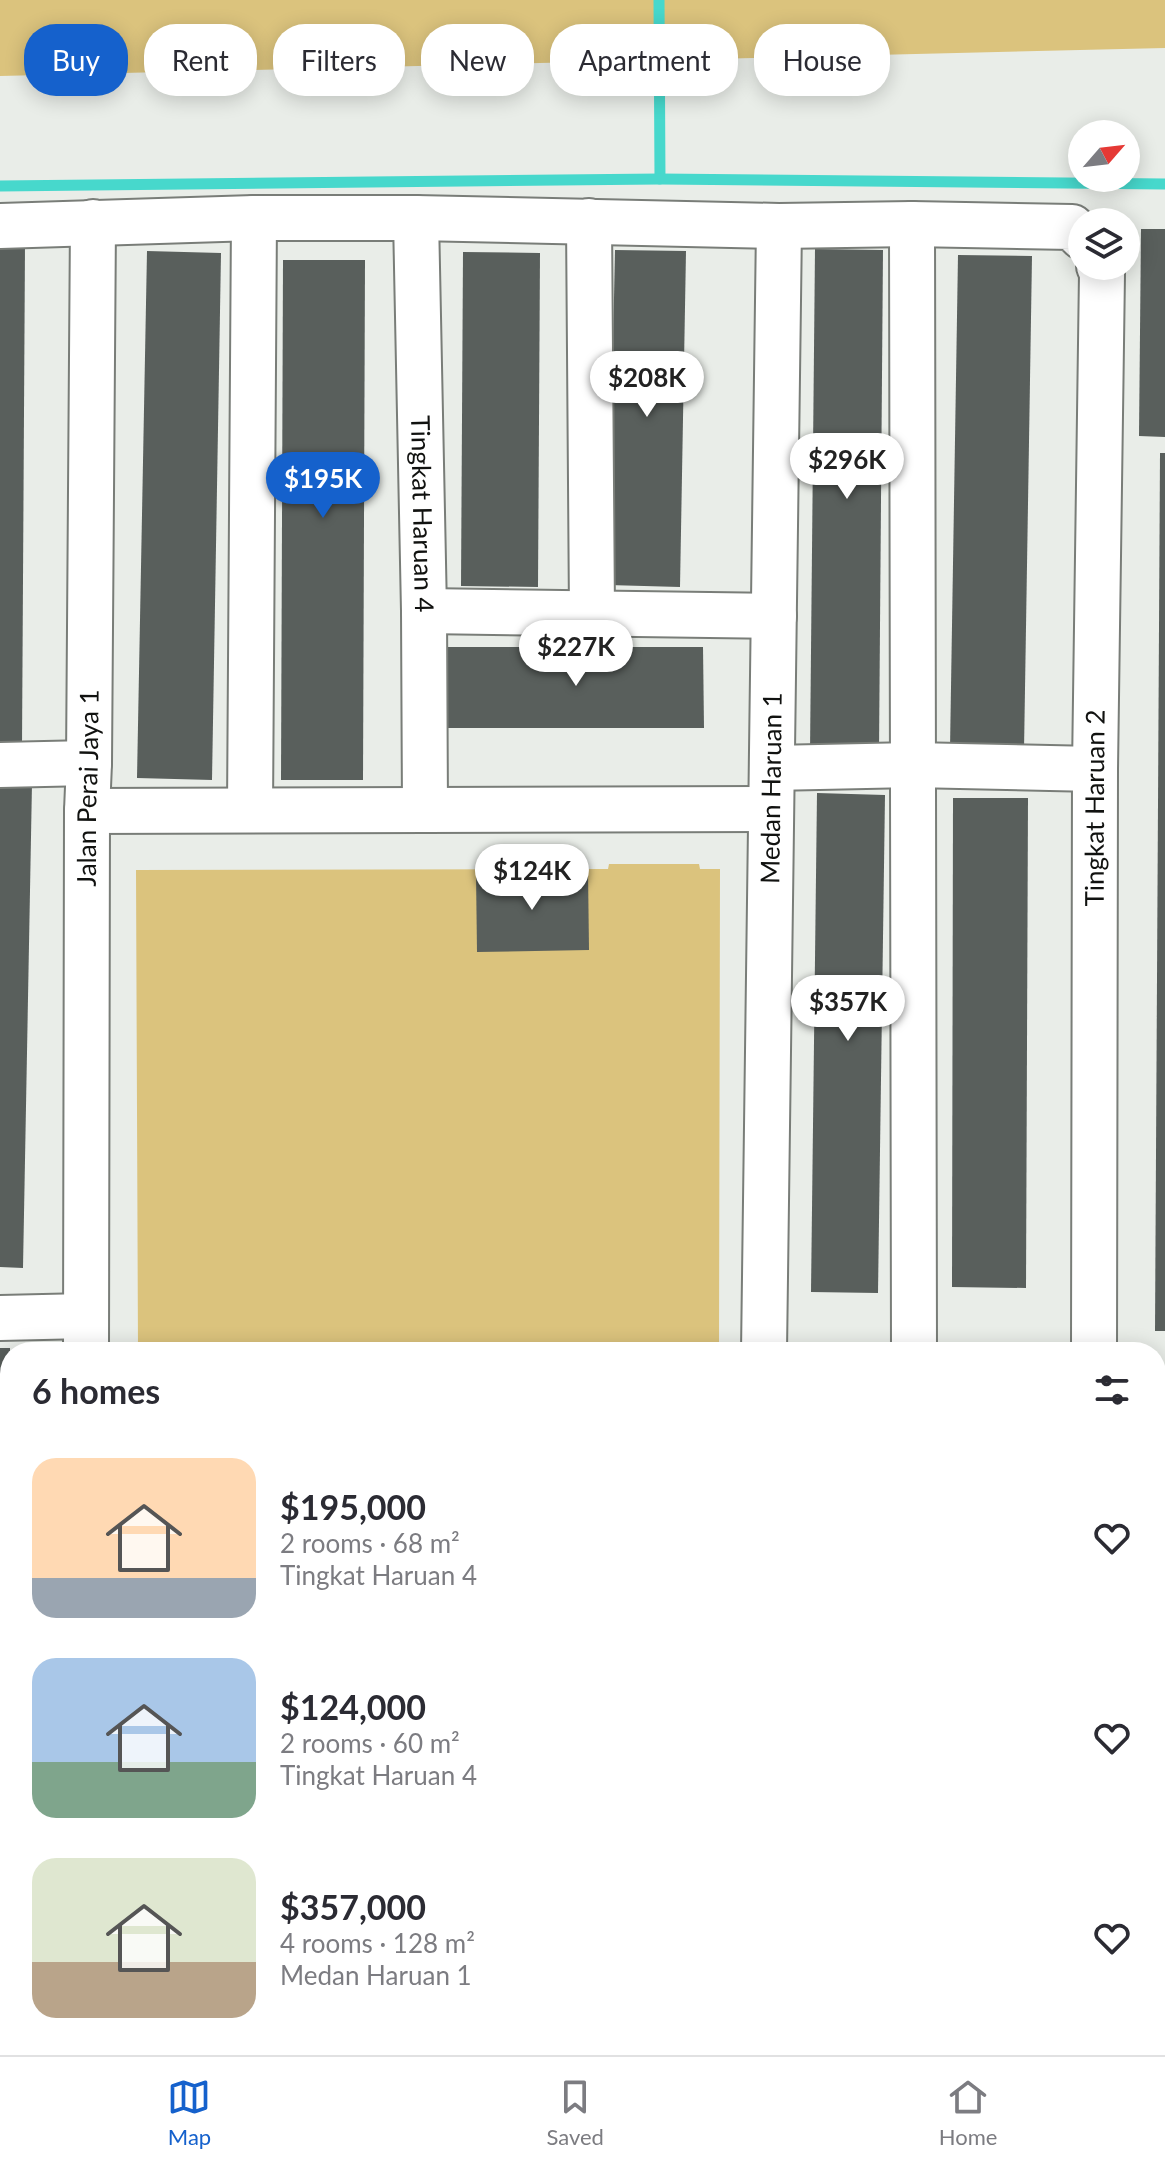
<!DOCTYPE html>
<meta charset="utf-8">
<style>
body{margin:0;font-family:Lato,sans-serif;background:#f7f7f7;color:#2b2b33;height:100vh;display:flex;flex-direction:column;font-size:30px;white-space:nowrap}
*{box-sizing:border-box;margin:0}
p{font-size:26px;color:#7c7c81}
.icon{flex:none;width:44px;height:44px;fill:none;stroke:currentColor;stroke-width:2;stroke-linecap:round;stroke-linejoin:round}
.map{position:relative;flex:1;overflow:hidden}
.details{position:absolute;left:0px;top:1342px;width:1166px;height:714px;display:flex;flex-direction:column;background:#fff;border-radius:32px 32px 0 0;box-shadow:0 4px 20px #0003}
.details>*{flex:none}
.hud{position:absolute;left:24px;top:24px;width:1118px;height:72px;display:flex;gap:16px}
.needle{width:52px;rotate:62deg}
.fabs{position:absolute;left:1068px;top:120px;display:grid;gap:16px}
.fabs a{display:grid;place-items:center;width:72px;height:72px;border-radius:50%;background:#fff;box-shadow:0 4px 20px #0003;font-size:40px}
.price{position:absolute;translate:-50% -68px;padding:0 18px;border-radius:28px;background:#fff;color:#222;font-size:26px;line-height:52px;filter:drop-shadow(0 2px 4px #0008)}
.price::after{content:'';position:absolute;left:50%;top:48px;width:24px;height:18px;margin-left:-12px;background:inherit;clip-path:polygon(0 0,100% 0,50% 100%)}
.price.active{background:#1561cc;color:#fff}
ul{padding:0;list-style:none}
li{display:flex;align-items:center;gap:24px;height:200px;padding:0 32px}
li span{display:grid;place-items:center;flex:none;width:224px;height:160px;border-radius:24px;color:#555}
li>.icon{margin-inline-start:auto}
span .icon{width:96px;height:96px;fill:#fffc;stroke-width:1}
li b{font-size:34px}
h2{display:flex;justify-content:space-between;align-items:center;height:96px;padding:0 32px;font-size:34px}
.tag{padding:0 28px;border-radius:32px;background:#fff;box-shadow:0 4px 20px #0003;font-size:28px;line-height:72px}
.tag.active{background:#1561cc;color:#fff}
.dock{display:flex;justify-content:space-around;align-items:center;height:112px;border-top:2px solid #e1e1e2;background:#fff;font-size:22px;color:#7c7c81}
.dock a{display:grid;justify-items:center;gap:4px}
.dock .active{color:#1561cc}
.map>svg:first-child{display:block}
</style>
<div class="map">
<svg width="1165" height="2055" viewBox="0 0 1165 2055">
<rect width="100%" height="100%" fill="#e9ede8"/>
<g fill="#dbc37d">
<polygon points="0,0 1165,0 1165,48 0,76"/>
<polygon points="609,864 699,864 700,869 720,869 719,1352 138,1352 136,870 608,869"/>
</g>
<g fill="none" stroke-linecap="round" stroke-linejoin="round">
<g stroke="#47d8cc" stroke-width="11">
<polyline points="659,0 660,179"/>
<polyline points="0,186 660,179 1165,184"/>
</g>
</g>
<g fill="#595f5c">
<polygon points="1141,229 1165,229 1165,437 1139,436"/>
<polygon points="0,245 25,245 22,747 0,747"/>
<polygon points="815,249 883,250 879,752 810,752"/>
<polygon points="615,250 686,251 680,587 608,585"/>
<polygon points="147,251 221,253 212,780 137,778"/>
<polygon points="463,252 540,253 538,587 461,586"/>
<polygon points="958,255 1032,256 1024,751 950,749"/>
<polygon points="283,260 365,260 363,780 281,780"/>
<polygon points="1160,453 1165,453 1165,1331 1155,1331"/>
<polygon points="447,647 703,647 704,728 448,728"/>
<polygon points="0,782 32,783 23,1268 0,1267"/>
<polygon points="817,793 885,795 878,1293 811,1292"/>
<polygon points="953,798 1028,798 1026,1288 952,1287"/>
<polygon points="588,872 589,950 477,952 476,873"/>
<rect x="0" y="1348" width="10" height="114"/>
<rect x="1156" y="1699" width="9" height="102"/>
<rect x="0" y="1756" width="10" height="275"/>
<polygon points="1156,1945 1165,1945 1165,2055 821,2055 821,2046 1156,2046"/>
<polygon points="242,2046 316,2046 315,2055 241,2055"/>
<rect x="375" y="2046" width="60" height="9"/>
<rect x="482" y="2046" width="70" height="9"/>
<polygon points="579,2046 650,2046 650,2055 578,2055"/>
</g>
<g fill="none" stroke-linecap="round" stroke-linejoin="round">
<g stroke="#797d78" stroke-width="48">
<g id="minor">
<path id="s1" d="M 416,218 L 424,611 L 425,810"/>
<polyline points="589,221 592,613"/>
<polyline points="912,224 914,1352"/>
<polyline points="0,226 254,218 416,218 779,226 912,224 1072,227 1082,237"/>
<polyline points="424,611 774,616"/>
<polyline points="0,765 89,763"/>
<polyline points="772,768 913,765 1095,769"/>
<polyline points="250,810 254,218"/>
<polyline points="87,811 771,809"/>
<polyline points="0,1318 86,1316"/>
<path id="s2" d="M 86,1352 L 87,811 L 89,763 L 93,222"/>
<path id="s3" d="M 764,1352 L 779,226"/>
<path id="s4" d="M 1094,1352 L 1095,769 L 1102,273 L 1099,266"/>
<polyline points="1156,1390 1165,1390"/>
<polyline points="1156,1507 1165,1507"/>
<polyline points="0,1574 10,1573"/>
<polyline points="1156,1577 1165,1577"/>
<polyline points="1156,1676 1165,1676"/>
<polyline points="1156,1863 1165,1864"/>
<polyline points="764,2046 764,2055"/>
<polyline points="85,2055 85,2046"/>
</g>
</g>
<use href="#minor" stroke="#fff" stroke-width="44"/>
</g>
<g text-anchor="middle" stroke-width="8" stroke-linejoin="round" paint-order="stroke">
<g font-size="26" fill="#111210" stroke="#e9ede8">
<text dy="9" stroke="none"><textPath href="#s1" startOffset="296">Tingkat Haruan 4</textPath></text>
<text dy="9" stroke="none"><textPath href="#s2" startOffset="564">Jalan Perai Jaya 1</textPath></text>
<text dy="9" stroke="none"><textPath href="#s3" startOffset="564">Medan Haruan 1</textPath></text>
<text dy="9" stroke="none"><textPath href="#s4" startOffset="544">Tingkat Haruan 2</textPath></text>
</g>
</g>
</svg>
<div class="fabs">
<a><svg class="needle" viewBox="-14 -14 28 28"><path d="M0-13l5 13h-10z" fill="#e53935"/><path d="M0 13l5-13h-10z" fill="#7c7c81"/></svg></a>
<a><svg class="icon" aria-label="layers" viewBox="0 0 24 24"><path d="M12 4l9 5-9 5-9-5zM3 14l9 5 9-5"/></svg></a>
</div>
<b class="price" style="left:647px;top:419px">$208K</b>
<b class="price" style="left:847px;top:501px">$296K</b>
<b class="price active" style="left:323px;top:520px">$195K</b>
<b class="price" style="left:576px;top:688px">$227K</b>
<b class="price" style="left:532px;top:912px">$124K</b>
<b class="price" style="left:848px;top:1043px">$357K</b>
<div class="hud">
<a class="tag active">Buy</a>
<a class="tag">Rent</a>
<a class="tag">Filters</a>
<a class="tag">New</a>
<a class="tag">Apartment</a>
<a class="tag">House</a>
</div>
<section class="details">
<h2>6 homes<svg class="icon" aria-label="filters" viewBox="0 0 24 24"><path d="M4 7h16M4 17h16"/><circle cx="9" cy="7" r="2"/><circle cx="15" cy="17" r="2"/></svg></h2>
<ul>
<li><span style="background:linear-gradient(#ffd9b3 75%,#9aa5b1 0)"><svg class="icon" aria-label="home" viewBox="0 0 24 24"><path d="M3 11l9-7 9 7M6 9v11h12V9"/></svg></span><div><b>$195,000</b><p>2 rooms · 68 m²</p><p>Tingkat Haruan 4</p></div><svg class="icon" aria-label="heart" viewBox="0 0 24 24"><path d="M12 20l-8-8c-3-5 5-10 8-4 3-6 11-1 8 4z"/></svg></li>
<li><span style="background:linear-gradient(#a9c7e8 65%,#7fa58c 0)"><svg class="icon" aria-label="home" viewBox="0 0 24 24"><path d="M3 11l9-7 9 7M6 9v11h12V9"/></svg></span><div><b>$124,000</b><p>2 rooms · 60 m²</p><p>Tingkat Haruan 4</p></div><svg class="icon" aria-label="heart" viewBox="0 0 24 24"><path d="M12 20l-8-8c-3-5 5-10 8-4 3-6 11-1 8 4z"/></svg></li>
<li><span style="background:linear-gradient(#dfe7d0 65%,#b9a48a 0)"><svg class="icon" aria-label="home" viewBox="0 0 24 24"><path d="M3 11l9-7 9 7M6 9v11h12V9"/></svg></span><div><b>$357,000</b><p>4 rooms · 128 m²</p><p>Medan Haruan 1</p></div><svg class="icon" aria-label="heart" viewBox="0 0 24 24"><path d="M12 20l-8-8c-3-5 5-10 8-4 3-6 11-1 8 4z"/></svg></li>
</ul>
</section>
</div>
<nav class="dock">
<a class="active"><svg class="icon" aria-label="map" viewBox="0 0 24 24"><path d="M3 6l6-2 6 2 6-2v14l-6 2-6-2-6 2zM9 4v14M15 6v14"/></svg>Map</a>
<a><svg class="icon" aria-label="saved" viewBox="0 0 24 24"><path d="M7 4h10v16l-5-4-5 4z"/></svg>Saved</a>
<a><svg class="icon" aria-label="home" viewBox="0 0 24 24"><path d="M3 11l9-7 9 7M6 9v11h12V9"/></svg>Home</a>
</nav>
